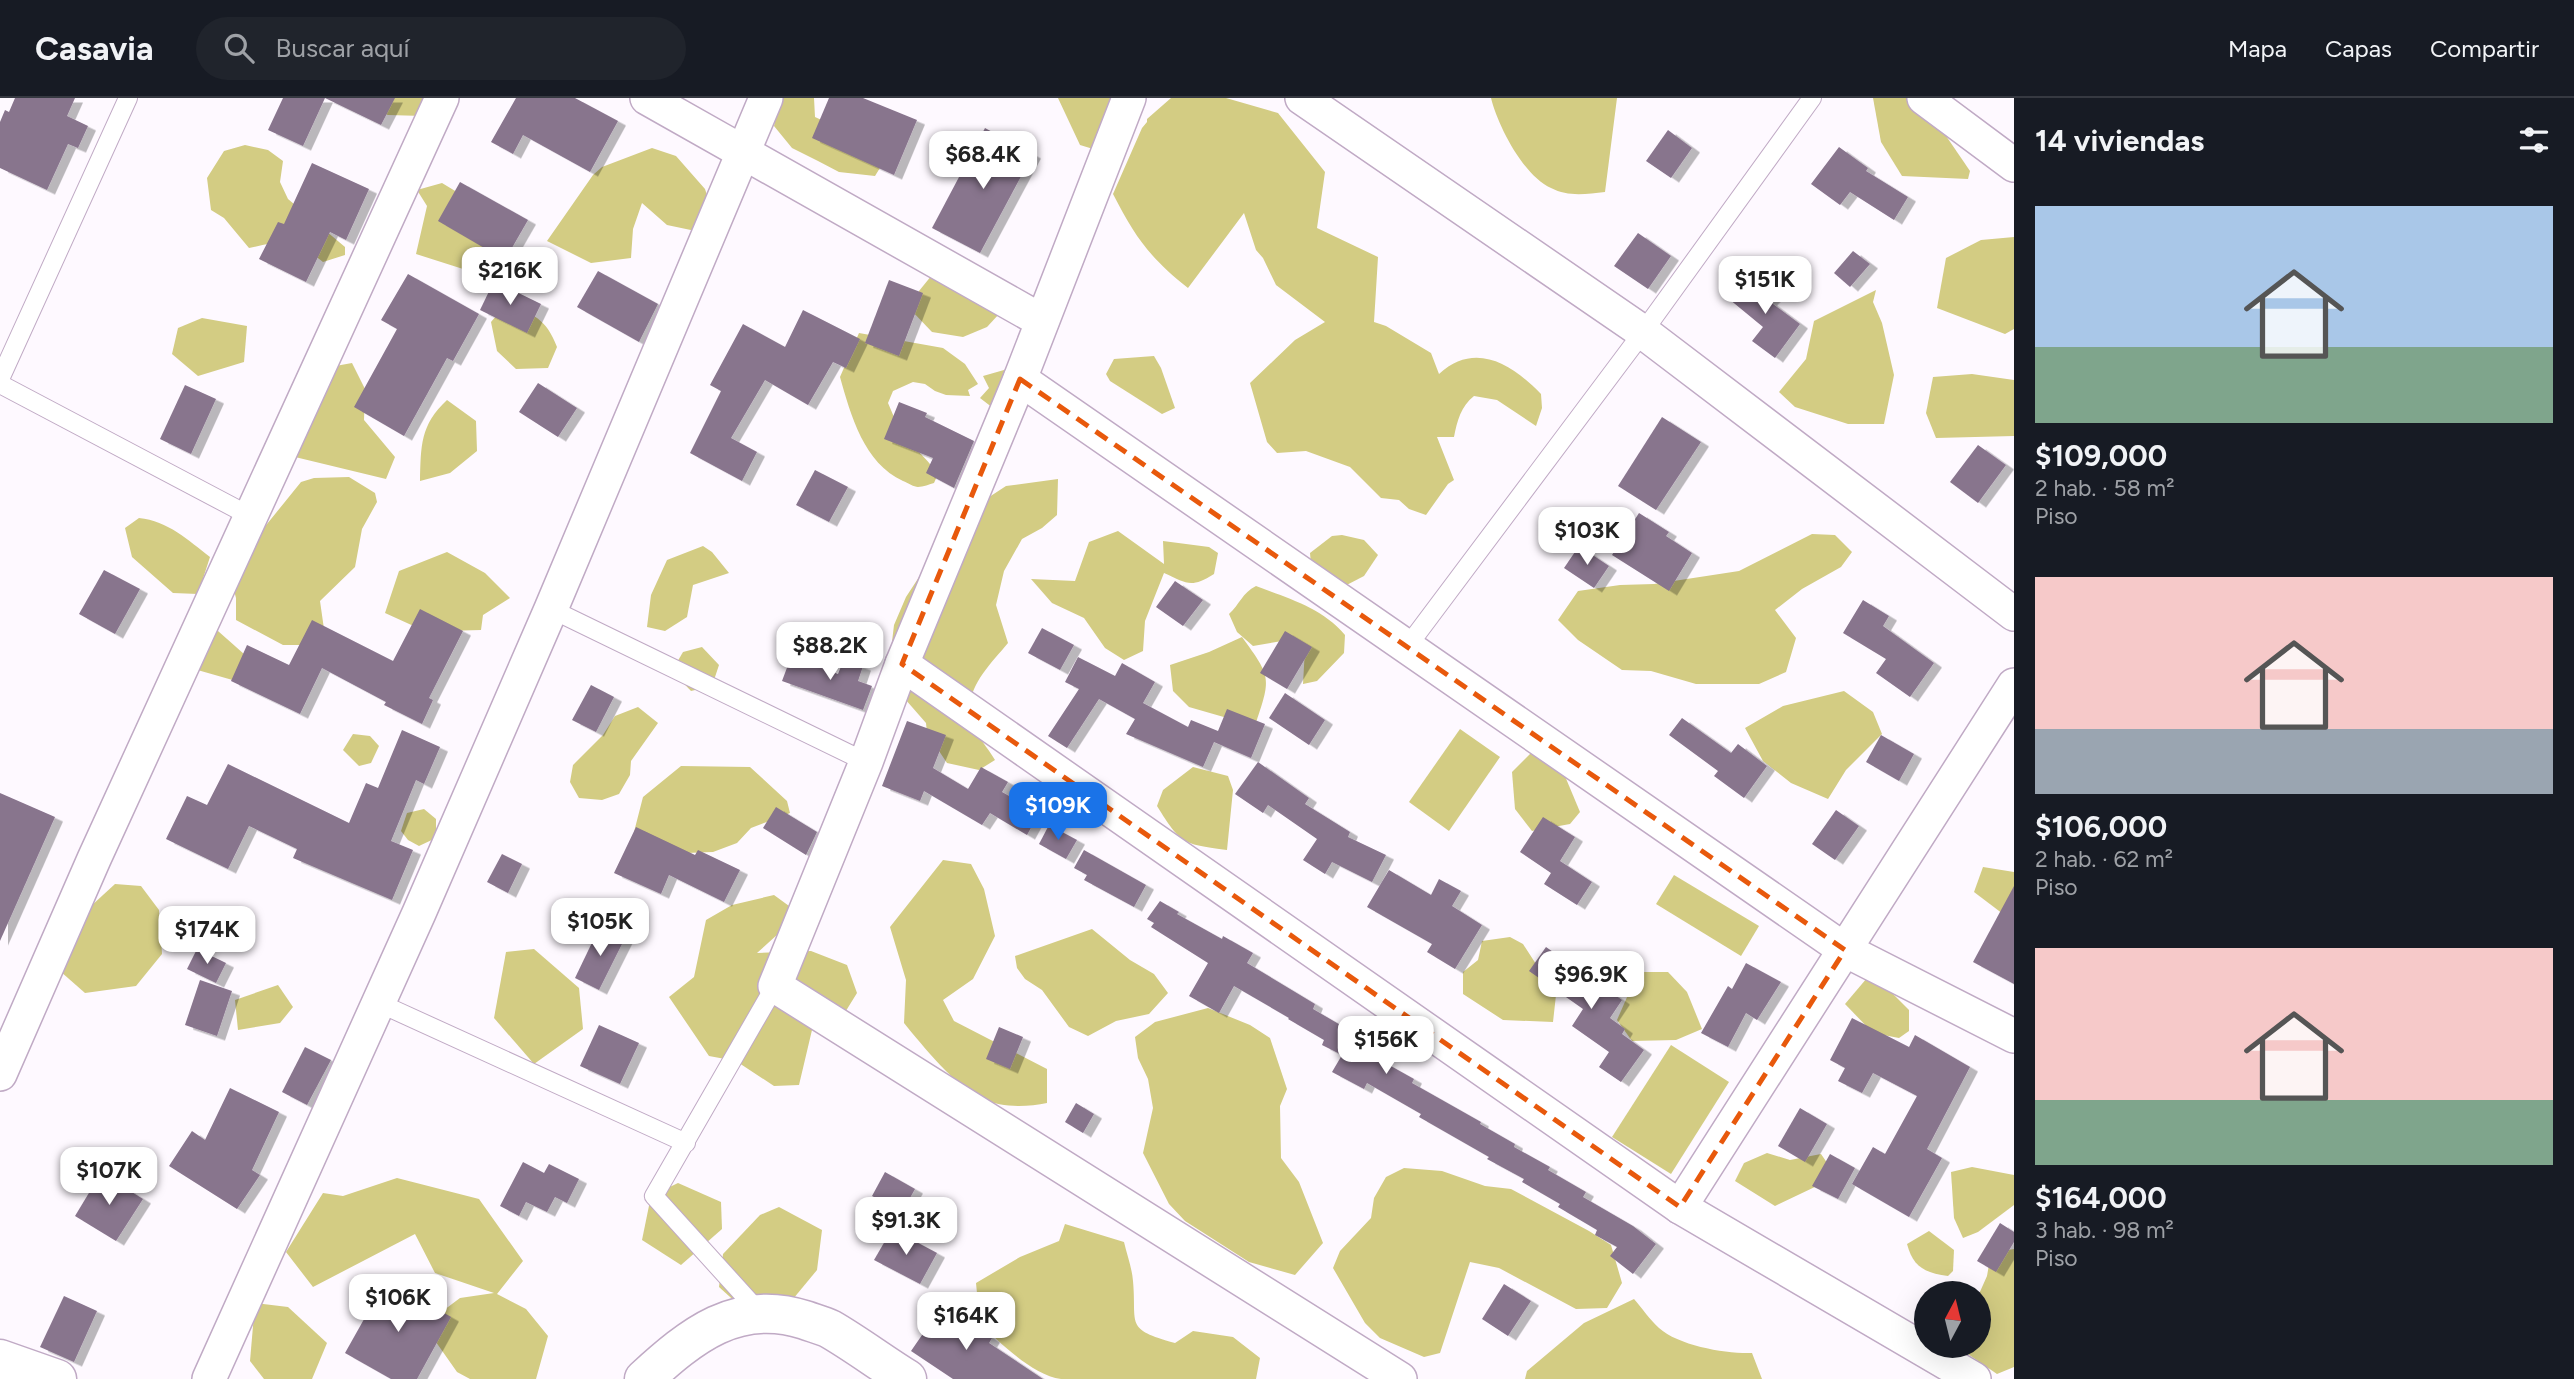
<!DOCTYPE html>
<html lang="es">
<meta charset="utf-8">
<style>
body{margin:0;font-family:Figtree,sans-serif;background:#20242c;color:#f1f3f6;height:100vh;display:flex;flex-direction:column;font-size:26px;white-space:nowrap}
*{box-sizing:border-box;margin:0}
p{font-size:23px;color:#9ea1a6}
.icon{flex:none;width:38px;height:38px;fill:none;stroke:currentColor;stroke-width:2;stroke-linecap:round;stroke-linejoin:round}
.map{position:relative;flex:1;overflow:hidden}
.details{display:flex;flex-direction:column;background:#171b24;width:560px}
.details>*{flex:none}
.needle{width:46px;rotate:7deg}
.buttons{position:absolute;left:1914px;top:1183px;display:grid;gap:14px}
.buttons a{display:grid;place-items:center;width:77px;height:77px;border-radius:50%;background:#171b24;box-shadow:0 7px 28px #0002;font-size:35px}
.price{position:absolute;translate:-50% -60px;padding:0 16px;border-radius:14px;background:#fff;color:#222;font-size:23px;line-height:46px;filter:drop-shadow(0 2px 4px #0008)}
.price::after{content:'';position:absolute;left:50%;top:42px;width:21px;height:16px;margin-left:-10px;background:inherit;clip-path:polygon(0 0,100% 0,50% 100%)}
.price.selected{background:#1a73e8;color:#fff}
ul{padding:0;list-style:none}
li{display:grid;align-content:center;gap:14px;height:371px;padding:0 21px}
li span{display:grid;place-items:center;height:217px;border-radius:0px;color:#555}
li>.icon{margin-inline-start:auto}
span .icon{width:126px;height:126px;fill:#fffc;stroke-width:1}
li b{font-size:30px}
h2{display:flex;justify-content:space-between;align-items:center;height:84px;padding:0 21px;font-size:30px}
header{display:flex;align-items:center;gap:42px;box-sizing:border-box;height:98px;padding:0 35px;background:#171b24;border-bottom:2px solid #363941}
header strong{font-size:33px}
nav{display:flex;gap:38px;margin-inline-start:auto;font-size:24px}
.search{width:490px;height:63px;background:#20242c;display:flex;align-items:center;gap:18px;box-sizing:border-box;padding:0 24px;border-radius:38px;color:#9ea1a6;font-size:26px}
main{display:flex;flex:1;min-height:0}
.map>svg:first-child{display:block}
</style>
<header>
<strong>Casavia</strong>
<div class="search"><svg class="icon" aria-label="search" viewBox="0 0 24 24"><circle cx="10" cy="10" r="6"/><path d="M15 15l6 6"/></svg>Buscar aquí</div>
<nav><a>Mapa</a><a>Capas</a><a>Compartir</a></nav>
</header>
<main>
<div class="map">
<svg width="2014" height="1281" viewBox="0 0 2014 1281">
<defs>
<filter id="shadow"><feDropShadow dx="8" dy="4.5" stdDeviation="0" flood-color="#0004"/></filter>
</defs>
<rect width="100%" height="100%" fill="#fef9ff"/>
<g fill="#d3cc83">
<polygon points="374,0 439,0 423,18 388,17 374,12"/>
<polygon points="780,0 814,0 815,19 876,47 886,60 875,78 839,74 818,63 792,50 774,28"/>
<polygon points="1058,0 1114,0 1103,54 1080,47"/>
<path d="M 1171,0 L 1226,0 L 1278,15 L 1325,74 L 1317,130 L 1378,159 L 1374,224 L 1386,228 L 1431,255 L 1439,276 C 1475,243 1512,266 1541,296 L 1542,310 L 1536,328 L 1497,302 L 1474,298 C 1461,308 1457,323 1454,339 L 1437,339 L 1454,382 L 1448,386 L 1426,417 L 1409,411 L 1399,402 L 1381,400 L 1350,369 L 1306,353 L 1277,355 L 1267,344 L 1250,285 L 1295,242 L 1325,224 L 1276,187 L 1263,160 L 1256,152 L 1244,115 L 1188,190 C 1150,160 1135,139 1113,96 L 1142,30 L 1147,24 L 1147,21 Z"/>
<path d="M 1491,0 L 1617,0 L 1605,94 C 1586,96 1568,99 1551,90 C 1523,77 1498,28 1491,0 Z"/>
<polygon points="1873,0 1911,0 1942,32 1970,73 1968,81 1902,78 1881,44"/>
<path d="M 245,47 L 268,52 L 283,63 L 280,84 L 288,101 L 345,149 L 345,157 L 323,164 C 293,140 286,142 249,150 L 224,120 L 211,112 L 207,80 L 224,53 Z"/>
<polygon points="652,50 676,58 705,91 714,118 705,135 667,127 642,105 633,131 631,160 591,165 547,143 593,77 602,69"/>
<polygon points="442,85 475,105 499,136 495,160 463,171 416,156 427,108 417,92"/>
<polygon points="2014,139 2014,231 2005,236 1937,210 1946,160 1981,142"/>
<polygon points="949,156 970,162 1002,187 999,216 987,229 963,239 932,234 911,212 919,193"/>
<polygon points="1876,192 1873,204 1882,225 1894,277 1884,326 1848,326 1795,309 1779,294 1806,261 1814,223"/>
<path d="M 506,206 C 533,216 546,220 557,249 L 548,270 L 516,271 L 497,253 L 491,224 Z"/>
<polygon points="202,220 247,228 244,264 198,278 172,256 178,230"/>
<path d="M 859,235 L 943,250 L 965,266 L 978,286 L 968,292 L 970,298 L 946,297 L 935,293 L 925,286 L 913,284 L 893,293 L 888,305 C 894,319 900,335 911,346 C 921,356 929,364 938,376 L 934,385 C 930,386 923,389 918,389 C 914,389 908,385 903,383 C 864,365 851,318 840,279 Z"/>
<polygon points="1154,258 1161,270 1175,310 1162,316 1110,283 1106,276 1114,261"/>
<polygon points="352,265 365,291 364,322 395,359 386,381 295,359 308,273"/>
<polygon points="1018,268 993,310 980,300 989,290 983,278"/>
<polygon points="1972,276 2014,282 2014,338 1936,340 1926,315 1933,279"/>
<path d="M 447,302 L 476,323 L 477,353 L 450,375 L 420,383 C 421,348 420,327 447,302 Z"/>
<polygon points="349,379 375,395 377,404 362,431 355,469 320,503 325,538 316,547 283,547 236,522 236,500 229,473 301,384 314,380"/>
<path d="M 1058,381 L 1057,417 L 1042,430 L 1022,441 L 1004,473 L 996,507 L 1008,545 C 990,567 962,592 972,624 C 976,637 988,650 995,662 L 979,672 L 947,665 L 927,635 L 926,625 L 898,593 L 891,552 L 894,527 L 906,499 L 936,453 L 980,405 L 1006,388 Z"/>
<path d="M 139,420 C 168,423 188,442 210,459 L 198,496 L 173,495 L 132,459 L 125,430 Z"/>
<path d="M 1118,433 L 1164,466 L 1163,443 L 1209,449 L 1218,455 L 1214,476 C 1190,491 1187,485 1164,475 L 1145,523 L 1143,553 L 1124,562 L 1105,550 L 1084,520 L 1052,505 L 1031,481 L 1075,483 L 1089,444 Z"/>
<polygon points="1812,436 1835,437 1852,454 1841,469 1802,491 1775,512 1796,540 1786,574 1759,586 1696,586 1651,573 1622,572 1578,542 1558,522 1578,493 1620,487 1654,486 1739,473"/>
<polygon points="1342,437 1364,442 1378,457 1364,478 1337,492 1312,477 1310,455 1332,438"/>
<polygon points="703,448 712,454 729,475 693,487 687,519 665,533 647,529 651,497 667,462"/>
<polygon points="447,454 485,475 510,500 483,517 481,532 444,533 418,530 385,515 399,473"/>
<path d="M 1256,488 C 1289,501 1321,509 1345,537 L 1344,555 L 1317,583 L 1303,586 L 1305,550 L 1282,543 L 1253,548 L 1237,534 L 1229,516 C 1240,506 1242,495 1256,488 Z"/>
<polygon points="208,533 218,533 253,564 236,583 194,571"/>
<path d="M 1242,539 C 1272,580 1271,580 1255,628 L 1189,609 L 1173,593 L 1170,567 L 1209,554 Z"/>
<polygon points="702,549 719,567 712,588 691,593 672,573 683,554"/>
<polygon points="1844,593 1873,614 1882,636 1846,672 1828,701 1791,685 1763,663 1745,630 1783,608"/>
<polygon points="638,609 658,625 631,663 630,677 619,696 602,702 579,700 570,684 573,667 603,637 615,618"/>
<polygon points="1460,631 1500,659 1449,733 1409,704"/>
<polygon points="353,636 370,638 379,648 371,665 359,668 343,652"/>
<polygon points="1533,653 1562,671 1580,714 1570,726 1532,733 1515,711 1512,674"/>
<polygon points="681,668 750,669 787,703 790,715 751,730 737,745 713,754 686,755 634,734 643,699"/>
<path d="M 1193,669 L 1228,678 L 1233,692 L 1227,752 C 1184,746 1181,747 1157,708 L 1163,692 Z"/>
<polygon points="424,711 436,721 436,740 419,748 408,742 401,733 407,715"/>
<path d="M 943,762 L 971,766 L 984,791 L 995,838 L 973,881 L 943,902 L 954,923 L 1047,971 L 1047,1005 C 1027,1009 1002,1010 982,1001 C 958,991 921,946 904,925 L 906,882 L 890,829 Z"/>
<polygon points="1983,769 2014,774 2014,820 2007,819 1974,794"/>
<polygon points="1674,777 1759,828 1741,858 1656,806"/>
<polygon points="115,786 141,788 159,812 162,856 136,888 85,895 52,866 78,820"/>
<polygon points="774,797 800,816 757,855 811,853 847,867 857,895 844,916 812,932 799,987 774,988 736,963 709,958 669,899 694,879 706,822 732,807"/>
<polygon points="1092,831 1130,862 1154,876 1168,895 1149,916 1116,923 1088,938 1069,929 1042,892 1025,881 1017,870 1015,858"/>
<polygon points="1510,839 1523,846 1556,897 1553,924 1503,922 1463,896 1463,874 1478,862 1482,843"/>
<polygon points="534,851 579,890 583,931 534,966 494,920 506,854"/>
<polygon points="1638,874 1668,874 1687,894 1702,931 1676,942 1632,943 1617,922"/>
<polygon points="1867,880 1891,894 1909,912 1909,933 1899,940 1873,935 1845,906"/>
<polygon points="278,887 293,909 280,925 238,932 235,902"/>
<polygon points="1208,910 1250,927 1270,940 1287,991 1280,1008 1281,1060 1299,1084 1323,1145 1295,1177 1249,1164 1185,1123 1169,1106 1143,1055 1153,1010 1148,981 1138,960 1135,939 1155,924"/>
<polygon points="1671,947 1729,984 1671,1076 1612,1039"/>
<polygon points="1767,1055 1790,1062 1821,1056 1834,1075 1819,1087 1775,1108 1735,1083 1744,1065"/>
<polygon points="1972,1069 2014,1077 2014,1107 1978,1134 1963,1140 1954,1120 1951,1074"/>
<polygon points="1404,1070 1442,1073 1485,1088 1511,1091 1589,1133 1611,1147 1622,1185 1607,1210 1576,1211 1499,1170 1470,1164 1440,1255 1424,1259 1380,1240 1365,1225 1333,1170 1340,1153 1371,1120 1374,1100 1386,1079"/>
<polygon points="397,1080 479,1101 523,1163 497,1196 526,1211 548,1238 536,1281 470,1281 457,1274 424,1227 460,1200 494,1195 435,1175 415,1136 313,1189 286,1154 323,1095 343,1098"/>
<polygon points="678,1085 721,1104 722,1131 681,1167 642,1142 651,1098"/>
<polygon points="779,1109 822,1132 817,1172 793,1201 740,1208 719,1189 723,1156 760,1117"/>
<path d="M 1065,1126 L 1124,1144 C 1127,1157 1132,1170 1133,1183 C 1137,1227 1124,1231 1175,1245 L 1193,1233 L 1233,1239 L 1260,1260 L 1256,1281 L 1061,1281 C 1032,1277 1001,1245 980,1226 L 976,1185 L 1020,1159 L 1059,1143 Z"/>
<path d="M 1929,1133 L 1954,1152 L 1953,1173 L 1948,1178 C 1925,1175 1913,1169 1907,1146 Z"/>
<polygon points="2014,1151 2014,1269 1997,1276 1965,1254 1965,1248 1979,1248 1979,1196 1987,1178 1991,1155"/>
<path d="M 1634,1201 C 1642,1210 1650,1222 1659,1230 C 1679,1248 1727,1256 1752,1255 L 1762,1281 L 1525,1281 L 1527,1273 L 1584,1225 Z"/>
<polygon points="255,1205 288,1209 327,1245 312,1281 264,1281 250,1263"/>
</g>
<g fill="#88748d" filter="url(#shadow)">
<polygon points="15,0 75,0 67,18 88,28 78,50 68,46 47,92 0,70 0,24 5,12 9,14"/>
<polygon points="283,0 395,0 381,27 325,0 303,48 268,32"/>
<polygon points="516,0 575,0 618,23 590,74 523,37 513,56 491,44"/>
<polygon points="829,0 863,0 917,22 894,77 812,40"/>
<polygon points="985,30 1033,56 980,155 932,130"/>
<polygon points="1668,32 1692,50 1671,80 1646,63"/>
<polygon points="1839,49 1868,70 1866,73 1908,99 1894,122 1850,94 1840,107 1811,86"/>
<polygon points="312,65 369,91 346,142 330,134 306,184 259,161 278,124 284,126"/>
<polygon points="460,84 528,122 505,162 438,123"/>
<polygon points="1638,135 1671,158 1648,191 1614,168"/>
<polygon points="1853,153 1870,166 1850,189 1834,175"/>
<polygon points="598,173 658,206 639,244 577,209"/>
<polygon points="408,176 479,216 453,263 447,260 404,338 354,309 397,231 381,222"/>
<polygon points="1749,177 1774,198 1769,203 1800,226 1775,260 1752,243 1763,229 1729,201"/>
<polygon points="889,182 923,195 899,258 865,245"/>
<polygon points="494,183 541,206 527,235 480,212"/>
<polygon points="803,212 860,241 846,270 833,264 808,307 765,282 731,340 757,354 742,383 690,355 721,293 710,287 743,226 785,249"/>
<polygon points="538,285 577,310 558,339 519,314"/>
<polygon points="185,287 216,301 191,356 160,341"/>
<polygon points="899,304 927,315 925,319 974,343 954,390 926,375 933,360 884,341"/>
<polygon points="1662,319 1701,344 1656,412 1618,388"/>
<polygon points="1978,347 2006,367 1978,405 1950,384"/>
<polygon points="815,372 848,389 829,424 796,407"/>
<polygon points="1639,415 1669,434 1666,438 1692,455 1669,493 1612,457"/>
<polygon points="1579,448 1609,468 1594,490 1564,470"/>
<polygon points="104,472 140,491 115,536 79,516"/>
<polygon points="1175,483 1203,502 1183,528 1156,509"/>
<polygon points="1863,502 1889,518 1883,528 1934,565 1910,599 1876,575 1886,561 1843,535"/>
<polygon points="420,511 463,533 429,600 433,602 422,626 384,607 386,604 322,570 300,616 231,583 247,547 289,567 312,522 393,563"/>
<polygon points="1042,530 1074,547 1060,572 1028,555"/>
<polygon points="1285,533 1312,549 1287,591 1260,575"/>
<polygon points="791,559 838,576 844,561 863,568 858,583 872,588 863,612 782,583"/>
<polygon points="1078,559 1115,578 1122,565 1155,584 1143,605 1188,629 1191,622 1218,633 1227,611 1265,626 1251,660 1214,644 1203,669 1126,636 1135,621 1099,601 1067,650 1048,638 1079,591 1065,584"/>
<polygon points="591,587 614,599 596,634 572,622"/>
<polygon points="1285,595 1325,622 1309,647 1269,620"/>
<polygon points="1682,620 1731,655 1738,646 1767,668 1744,700 1714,678 1718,673 1669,637"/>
<polygon points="907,623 946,637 933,670 968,691 981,669 1008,684 1002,694 1039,715 1027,737 990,715 982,727 924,693 920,703 882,688"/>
<polygon points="402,632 440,649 424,686 416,682 391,743 413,752 392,802 293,760 297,751 249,728 228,771 166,741 187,698 207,707 228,666 349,725 366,685 378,690"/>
<polygon points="1881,637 1914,656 1899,683 1866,664"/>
<polygon points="1258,664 1309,700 1305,706 1350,734 1348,739 1386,757 1372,784 1332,764 1325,776 1303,762 1317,741 1268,707 1263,715 1235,696"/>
<polygon points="0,695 55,719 0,843"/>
<polygon points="776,709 817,734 806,757 763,730"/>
<polygon points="1836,712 1859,728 1835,762 1812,746"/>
<polygon points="1543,719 1575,739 1560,763 1592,784 1577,807 1544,786 1551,775 1520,754"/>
<polygon points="1049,727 1077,742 1066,761 1039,746"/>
<polygon points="636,729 695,757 698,752 740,772 724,804 669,777 661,796 614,775"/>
<polygon points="1084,752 1146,787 1134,809 1084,782 1087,777 1074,770"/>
<polygon points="502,756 522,766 508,795 487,784"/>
<polygon points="1389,772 1431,797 1439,781 1461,793 1452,808 1482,827 1455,871 1427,854 1432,846 1367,809"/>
<polygon points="2014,788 2014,886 1973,864"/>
<polygon points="1160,803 1179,814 1177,816 1222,841 1223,838 1253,855 1247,865 1315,906 1313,911 1385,953 1380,962 1414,981 1412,985 1481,1024 1480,1026 1515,1046 1514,1049 1550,1069 1548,1072 1586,1094 1583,1099 1633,1128 1656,1146 1633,1176 1610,1158 1617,1149 1595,1137 1597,1132 1558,1109 1560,1106 1522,1084 1524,1081 1487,1061 1489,1059 1419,1019 1421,1016 1367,985 1364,991 1332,974 1342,957 1322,947 1324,942 1288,921 1289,920 1234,888 1219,915 1189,898 1208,865 1151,829 1154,825 1147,821"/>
<polygon points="600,828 625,840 599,892 575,880"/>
<polygon points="1546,849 1622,902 1610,920 1625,931 1622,936 1644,952 1621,984 1599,969 1609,954 1572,928 1583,911 1529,873"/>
<polygon points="197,851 226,865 216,885 187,871"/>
<polygon points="1746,865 1781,884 1757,922 1746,915 1728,949 1701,935 1728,888 1732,891"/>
<polygon points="200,882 232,893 217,938 185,927"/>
<polygon points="1852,920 1909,949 1915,937 1970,969 1927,1051 1942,1060 1909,1119 1852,1086 1873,1049 1885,1056 1917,998 1873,975 1862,995 1838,983 1845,970 1830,962"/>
<polygon points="599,927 639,945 620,986 580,968"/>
<polygon points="999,929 1023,939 1010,971 986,961"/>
<polygon points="305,949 331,962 307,1007 282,994"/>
<polygon points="230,990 279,1014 252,1072 260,1077 237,1111 169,1068 192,1033 205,1042"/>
<polygon points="1076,1005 1094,1016 1083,1035 1065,1024"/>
<polygon points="1800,1010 1827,1026 1805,1064 1778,1048"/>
<polygon points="1830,1056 1855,1070 1838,1101 1812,1088"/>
<polygon points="523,1064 544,1075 549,1066 579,1081 567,1105 555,1099 547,1114 526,1104 519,1118 500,1108"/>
<polygon points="885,1074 915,1091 902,1114 872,1098"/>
<polygon points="101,1075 143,1101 116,1143 75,1118"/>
<polygon points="2000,1125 2014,1134 2014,1144 1996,1174 1977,1163"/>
<polygon points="892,1131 937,1155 920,1186 874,1162"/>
<polygon points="386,1182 451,1219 417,1281 391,1281 345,1255"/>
<polygon points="1504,1186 1531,1203 1508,1238 1482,1221"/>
<polygon points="64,1198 97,1213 74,1264 40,1249"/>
<polygon points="940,1211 961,1225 964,1221 992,1240 989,1245 1043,1281 953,1281 911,1253"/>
</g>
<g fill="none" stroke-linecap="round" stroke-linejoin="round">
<g stroke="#c0aac5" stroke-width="20">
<g id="service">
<polyline points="0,281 128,0"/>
<polyline points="0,286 250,418"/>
<polyline points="551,511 866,664"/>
<polyline points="1407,549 1643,234 1812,0"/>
<polyline points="379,905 686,1045"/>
<polyline points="760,1215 654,1098 775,888"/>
</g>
</g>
<g stroke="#c0aac5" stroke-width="36">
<g id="minor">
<polyline points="647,0 1042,223"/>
<polyline points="1129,0 1020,281 902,566 866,664 775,888 1400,1281"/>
<polyline points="1302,0 1643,234 2014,516"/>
<polyline points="1924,0 2014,67"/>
<polyline points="1020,281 1845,852 2014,938"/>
<polyline points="902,566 1680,1109 1974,1281"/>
<polyline points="0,976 94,761 442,0"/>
<polyline points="1680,1109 2014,587"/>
<polyline points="209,1281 419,815 551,511 766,0"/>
</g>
</g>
<g stroke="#c0aac5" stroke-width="41">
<g id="secondary">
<polyline points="0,1261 57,1281"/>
<path d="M 644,1281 C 691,1238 737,1200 805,1222 C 813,1225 822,1227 830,1231 C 856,1246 881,1265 907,1281"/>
</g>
</g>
<use href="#service" stroke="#fff" stroke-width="18"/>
<use href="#minor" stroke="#fff" stroke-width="33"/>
<use href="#secondary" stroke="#fff" stroke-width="38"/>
</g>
<path fill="none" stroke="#e8590c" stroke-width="5" stroke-dasharray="14 9" stroke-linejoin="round" d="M 1020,281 L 1845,852 L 1680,1109 L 902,566 Z"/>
</svg>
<div class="buttons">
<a><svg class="needle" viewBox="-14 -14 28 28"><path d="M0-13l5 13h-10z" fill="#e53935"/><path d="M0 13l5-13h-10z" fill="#9ea1a6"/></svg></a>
</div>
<b class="price" style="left:983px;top:93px">$68.4K</b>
<b class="price" style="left:510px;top:209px">$216K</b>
<b class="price" style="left:1765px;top:218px">$151K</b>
<b class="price" style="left:1587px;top:469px">$103K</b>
<b class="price" style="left:830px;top:584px">$88.2K</b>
<b class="price selected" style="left:1058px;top:744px">$109K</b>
<b class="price" style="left:600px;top:860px">$105K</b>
<b class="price" style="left:207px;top:868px">$174K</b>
<b class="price" style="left:1591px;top:913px">$96.9K</b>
<b class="price" style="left:1386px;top:978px">$156K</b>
<b class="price" style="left:109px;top:1109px">$107K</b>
<b class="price" style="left:906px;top:1159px">$91.3K</b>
<b class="price" style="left:398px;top:1236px">$106K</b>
<b class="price" style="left:966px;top:1254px">$164K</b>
</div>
<section class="details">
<h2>14 viviendas<svg class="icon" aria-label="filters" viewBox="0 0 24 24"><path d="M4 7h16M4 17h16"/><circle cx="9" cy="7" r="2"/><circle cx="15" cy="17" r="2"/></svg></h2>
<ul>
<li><span style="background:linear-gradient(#a9c7e8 65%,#7fa58c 0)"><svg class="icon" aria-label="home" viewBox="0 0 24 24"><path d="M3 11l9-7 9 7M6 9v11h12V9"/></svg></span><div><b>$109,000</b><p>2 hab. · 58 m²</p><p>Piso</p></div></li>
<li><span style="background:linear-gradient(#f6c9c9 70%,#9aa5b1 0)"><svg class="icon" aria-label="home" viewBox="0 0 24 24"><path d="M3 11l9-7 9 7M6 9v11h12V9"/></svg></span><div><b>$106,000</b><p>2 hab. · 62 m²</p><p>Piso</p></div></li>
<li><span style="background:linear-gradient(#f6c9c9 70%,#7fa58c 0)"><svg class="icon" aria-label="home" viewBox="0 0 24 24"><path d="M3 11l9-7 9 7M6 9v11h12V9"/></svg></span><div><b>$164,000</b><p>3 hab. · 98 m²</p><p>Piso</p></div></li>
</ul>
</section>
</main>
